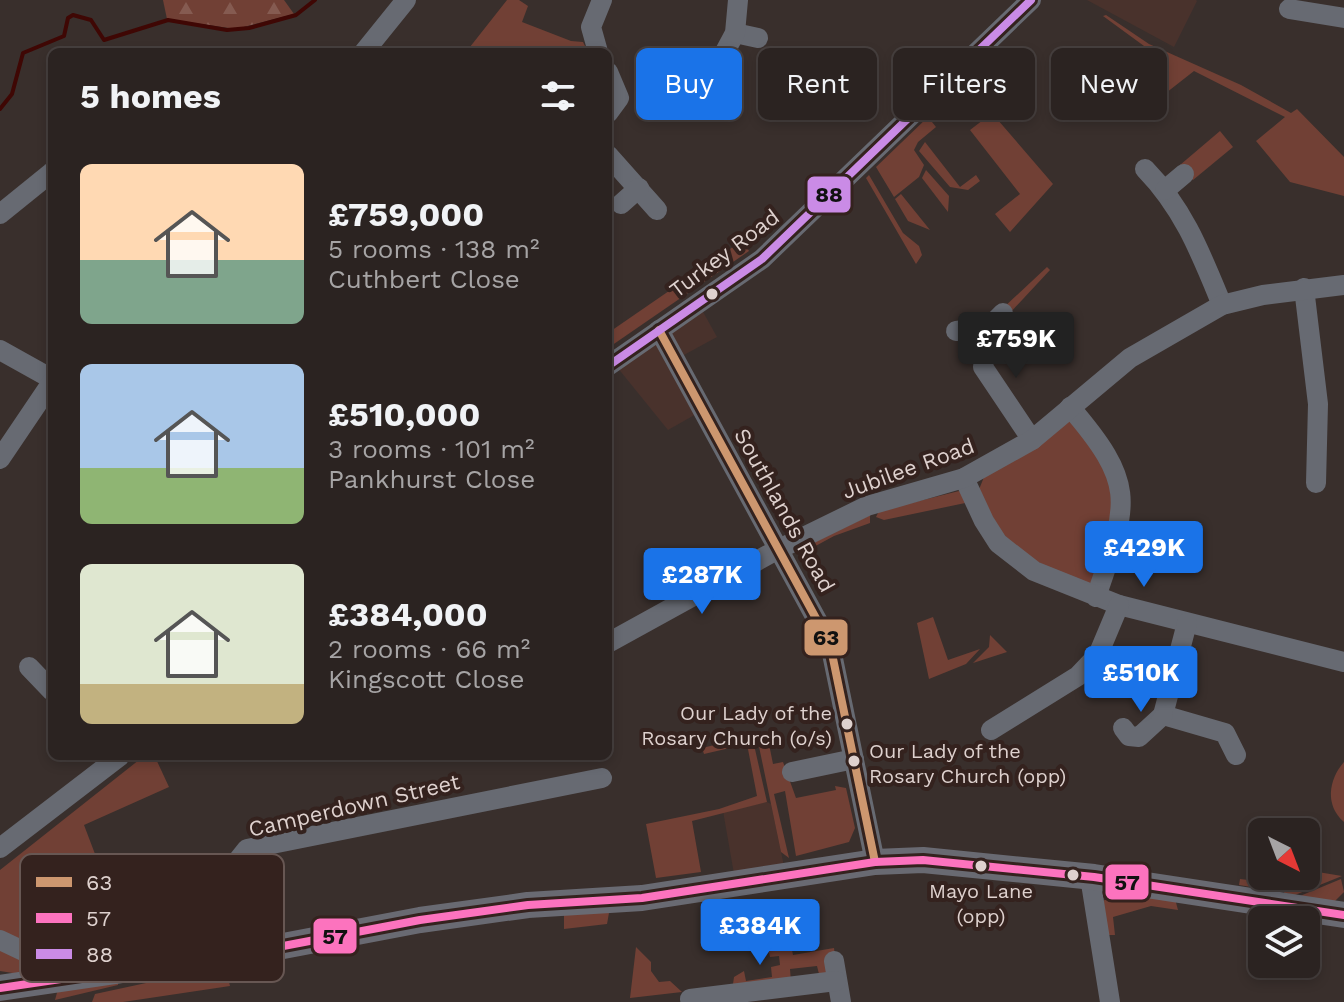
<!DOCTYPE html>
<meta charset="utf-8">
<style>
body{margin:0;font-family:"Work Sans",sans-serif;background:#372f2e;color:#f1f3f6;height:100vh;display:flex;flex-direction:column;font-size:30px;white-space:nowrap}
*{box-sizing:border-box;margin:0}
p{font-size:26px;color:#a6a4a5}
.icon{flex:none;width:44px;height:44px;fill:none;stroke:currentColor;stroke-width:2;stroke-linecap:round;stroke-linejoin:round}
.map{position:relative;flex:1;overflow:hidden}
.panel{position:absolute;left:48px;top:48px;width:564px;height:712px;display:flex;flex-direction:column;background:#2b2321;border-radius:12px;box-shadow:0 4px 12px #0003,0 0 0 2px #47403f}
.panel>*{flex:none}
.guide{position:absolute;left:636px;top:48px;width:588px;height:72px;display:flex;gap:16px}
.needle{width:52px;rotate:138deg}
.tools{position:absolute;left:1248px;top:818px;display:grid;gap:16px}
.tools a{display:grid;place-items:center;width:72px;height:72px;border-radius:12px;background:#2b2321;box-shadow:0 4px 12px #0003,0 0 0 2px #47403f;font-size:40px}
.price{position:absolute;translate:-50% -68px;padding:0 18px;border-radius:8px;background:#1a73e8;color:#fff;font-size:26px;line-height:52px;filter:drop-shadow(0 2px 4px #0008)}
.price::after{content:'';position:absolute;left:50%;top:48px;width:24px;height:18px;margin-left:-12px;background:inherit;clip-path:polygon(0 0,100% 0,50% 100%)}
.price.on{background:#222;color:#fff}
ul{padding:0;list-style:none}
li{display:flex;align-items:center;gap:24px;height:200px;padding:0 32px}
li span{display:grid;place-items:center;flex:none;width:224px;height:160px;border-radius:12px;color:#555}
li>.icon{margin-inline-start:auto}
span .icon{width:96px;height:96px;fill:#fffc;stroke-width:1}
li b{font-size:34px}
h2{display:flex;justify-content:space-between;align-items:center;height:96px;padding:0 32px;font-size:34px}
.pill{padding:0 28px;border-radius:12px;background:#2b2321;box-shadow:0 4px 12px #0003,0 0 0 2px #47403f;font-size:28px;line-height:72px}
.pill.on{background:#1a73e8;color:#fff}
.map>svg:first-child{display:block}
</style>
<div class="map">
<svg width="1344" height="1002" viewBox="0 0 1344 1002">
<defs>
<pattern id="forest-firs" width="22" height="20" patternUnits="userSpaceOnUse" patternTransform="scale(2)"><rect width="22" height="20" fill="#714035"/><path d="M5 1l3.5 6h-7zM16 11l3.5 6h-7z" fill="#855b51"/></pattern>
</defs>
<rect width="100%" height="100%" fill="#392f2c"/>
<g fill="#49322c">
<polygon points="1087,0 1196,0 1197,1 1174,47"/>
<polygon points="702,310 717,337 671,362 698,413 668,430 617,367"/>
<polygon points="767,802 771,804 784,866 770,865 734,874 723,811"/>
</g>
<g fill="#714035">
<polygon points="507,0 519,0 528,6 522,22 571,41 583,42 588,52 466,52"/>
<polygon points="1106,15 1149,44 1241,85 1291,113 1297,109 1344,157 1344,196 1290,182 1256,141 1285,117 1194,71 1143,111 1126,92 1155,54 1103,16"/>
<polygon points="985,105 1053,184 1010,232 995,214 1020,194 970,130 983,120 977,112"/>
<polygon points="928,117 936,127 918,142 914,150 924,165 919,177 894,197 876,167"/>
<polygon points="1220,131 1233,147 1193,180 1180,165"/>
<polygon points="925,142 960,187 976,175 980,181 968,190 950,187 919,151"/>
<polygon points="926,170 949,196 948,212 922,178"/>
<polygon points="869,175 903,233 919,246 922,255 916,264 866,178"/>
<polygon points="901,194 930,230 908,221 895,199"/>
<polygon points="743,240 749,251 608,348 608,333"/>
<polygon points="1047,267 1050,270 1009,314 1003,308"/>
<polygon points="1068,421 1078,421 1118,497 1094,583 1082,585 1011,548 978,492 984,477"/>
<polygon points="959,491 970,502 884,520 876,517 879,511"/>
<polygon points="870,515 870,523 834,536 799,555 801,549"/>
<polygon points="933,617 948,660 980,649 966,664 929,679 917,623"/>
<polygon points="990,635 1007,652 973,663 989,647"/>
<polygon points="767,734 773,764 783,762 796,798 836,790 835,786 846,788 855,828 849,842 796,856 785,791 774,794 789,858 781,852 757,737"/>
<polygon points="752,736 767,802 692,821 701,872 656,878 646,824 719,809 757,796 747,744 704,754 702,748"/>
<polygon points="144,756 156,759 169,787 84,825 114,904 109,912 111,924 80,930 81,917 73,918 65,927 18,945 0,935 0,870"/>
<path d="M 1344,762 L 1344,822 C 1325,806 1328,780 1344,762 Z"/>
<polygon points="1306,870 1342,876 1295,895 1284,893 1291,876 1306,876"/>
<polygon points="1240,879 1284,884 1281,892 1239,885"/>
<polygon points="1341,879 1344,892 1333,903 1300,896"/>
<polygon points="1143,891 1174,895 1178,910 1151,906 1113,917 1115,935 1105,935 1103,901 1112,896"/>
<polygon points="564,913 609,913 607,924 564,929"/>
<path d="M 790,940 L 793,955 L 834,948 C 836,959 831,972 820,978 L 817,966 L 790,969 L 791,982 L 733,984 L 734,977 L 744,971 L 746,981 L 772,977 L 771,967 L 780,965 L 779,956 L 770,957 L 767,944 Z"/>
<polygon points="0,944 37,968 19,974 0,971"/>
<polygon points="636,947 651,962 651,971 659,982 670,981 682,992 630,998"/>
<polygon points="225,966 230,986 123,1002 92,1002 95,994"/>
<polygon points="118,980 118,985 55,1000 58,989"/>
</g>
<polygon fill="url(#forest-firs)" points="163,0 284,0 294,14 236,29 167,19"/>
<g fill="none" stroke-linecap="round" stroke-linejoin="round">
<polyline stroke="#3f0704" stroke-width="4" points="0,109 12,94 23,53 64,36 68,18 73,15 91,20 104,40 168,20 227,30 249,28 296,15 315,0"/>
<g stroke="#676a72" stroke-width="20">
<polyline points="1289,9 1344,18"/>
<polyline points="735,33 758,38"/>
<polyline points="364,52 406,0"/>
<polyline points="598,52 591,27 602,0"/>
<polyline points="719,63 735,33 738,0"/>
<polyline points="608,72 619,98 608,113"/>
<polyline points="608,155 657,210"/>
<path d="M 1145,169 C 1184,209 1201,254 1222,305"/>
<polyline points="1165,190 1184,174"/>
<polyline points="621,204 639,188"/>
<polyline points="0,214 52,172"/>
<polyline points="1304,288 1318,404 1316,483"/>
<polyline points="1003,313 989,327 983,367 1032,440"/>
<polyline points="659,330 830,644 875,862"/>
<polyline points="956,331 989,327"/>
<polyline points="0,350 52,379"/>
<polyline points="608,366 762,259 1031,0"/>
<path d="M 1070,407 C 1138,486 1128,503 1096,597"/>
<polyline points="0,459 52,382"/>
<polyline points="964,478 984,521 998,543 1034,571 1119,605 1344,662"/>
<polyline points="1187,623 1163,715 1225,733 1236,755"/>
<polyline points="608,643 773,552 867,506 964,478 1032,440 1130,358 1222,305 1263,295 1344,285"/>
<polyline points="29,667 52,691"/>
<polyline points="1123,728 1129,736 1139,737 1163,715"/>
<polyline points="991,730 1078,676 1098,655 1119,605"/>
<polyline points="792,772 854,759"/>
<polyline points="0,848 120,756"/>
<polyline points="1090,877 1110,1002"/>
<polyline points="0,940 36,957 123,936"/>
<polyline points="278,947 239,859 247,849 602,778"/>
<polyline points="834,961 841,1002"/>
<polyline points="690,999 836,981"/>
</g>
<polyline stroke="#696a72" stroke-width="26" points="0,988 278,947 420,920 528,905 642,898 875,862 923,860 1094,877 1344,915"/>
<g stroke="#34221e" stroke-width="14">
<polyline id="bus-1" points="659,330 830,644 875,862"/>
</g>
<g stroke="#34221e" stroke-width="14">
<polyline id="bus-2" points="0,988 278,947 420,920 528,905 642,898 875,862 923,860 1094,877 1344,915"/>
</g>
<g stroke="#34221e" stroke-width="14">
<polyline id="bus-3" points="608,366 762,259 1031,0"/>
</g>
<use href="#bus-1" stroke="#cd976f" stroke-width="8"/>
<use href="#bus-2" stroke="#fc73be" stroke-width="8"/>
<use href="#bus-3" stroke="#ca8be6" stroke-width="8"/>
</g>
<g fill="#ded1ce" stroke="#34221e" stroke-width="3">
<circle cx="712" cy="294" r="7"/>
<circle cx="847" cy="724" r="7"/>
<circle cx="854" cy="761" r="7"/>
<circle cx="981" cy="866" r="7"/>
<circle cx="1073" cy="875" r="7"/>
</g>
<g text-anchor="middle" stroke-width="8" stroke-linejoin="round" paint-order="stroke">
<g font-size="20" fill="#ded1ce" stroke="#34221e" text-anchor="end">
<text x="832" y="720">Our Lady of the<tspan x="832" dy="25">Rosary Church (o/s)</tspan></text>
<text x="869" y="758" text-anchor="start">Our Lady of the<tspan x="869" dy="25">Rosary Church (opp)</tspan></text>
<text x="981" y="898" text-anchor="middle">Mayo Lane<tspan x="981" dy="25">(opp)</tspan></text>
</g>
<g font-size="22" fill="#ded1ce" stroke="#34221e">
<text transform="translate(724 253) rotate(-37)" y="8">Turkey Road</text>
<text transform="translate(908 468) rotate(-20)" y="8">Jubilee Road</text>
<text transform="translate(785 510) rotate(61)" y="8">Southlands Road</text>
<text transform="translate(354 805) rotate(-13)" y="8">Camperdown Street</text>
</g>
</g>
<rect x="20" y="854" width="264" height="128" rx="12" fill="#34221e" stroke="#675753" stroke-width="2"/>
<rect x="36" y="877" width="36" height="10" fill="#cd976f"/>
<rect x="36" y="913" width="36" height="10" fill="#fc73be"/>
<rect x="36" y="949" width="36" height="10" fill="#ca8be6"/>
<g font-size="22" fill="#ded1ce">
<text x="86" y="890">63</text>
<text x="86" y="926">57</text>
<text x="86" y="962">88</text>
</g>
<g stroke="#34221e" stroke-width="3">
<rect x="806" y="175" width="46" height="39" rx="8" fill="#ca8be6"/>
<rect x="803" y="618" width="46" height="39" rx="8" fill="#cd976f"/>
<rect x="1104" y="863" width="46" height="38" rx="8" fill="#fc73be"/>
<rect x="312" y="917" width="46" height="38" rx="8" fill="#fc73be"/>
</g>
<g font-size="22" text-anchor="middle" font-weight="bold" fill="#111">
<text x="829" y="202">88</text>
<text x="826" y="645">63</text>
<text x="1127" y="890">57</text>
<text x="335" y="944">57</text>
</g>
</svg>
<div class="tools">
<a><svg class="needle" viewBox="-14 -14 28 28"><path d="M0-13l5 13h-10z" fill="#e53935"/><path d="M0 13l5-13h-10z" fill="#a6a4a5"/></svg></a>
<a><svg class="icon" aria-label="layers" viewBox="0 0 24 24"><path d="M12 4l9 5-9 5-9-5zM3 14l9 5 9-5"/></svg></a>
</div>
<b class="price on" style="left:1016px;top:380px">£759K</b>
<b class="price" style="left:1144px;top:589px">£429K</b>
<b class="price" style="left:702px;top:616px">£287K</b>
<b class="price" style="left:1141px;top:714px">£510K</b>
<b class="price" style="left:760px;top:967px">£384K</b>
<div class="guide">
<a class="pill on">Buy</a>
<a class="pill">Rent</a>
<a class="pill">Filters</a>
<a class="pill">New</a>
</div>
<section class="panel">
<h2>5 homes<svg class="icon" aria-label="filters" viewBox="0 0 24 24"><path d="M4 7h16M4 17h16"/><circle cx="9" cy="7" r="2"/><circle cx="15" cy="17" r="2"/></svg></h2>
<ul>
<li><span style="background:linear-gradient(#ffd9b3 60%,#7fa58c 0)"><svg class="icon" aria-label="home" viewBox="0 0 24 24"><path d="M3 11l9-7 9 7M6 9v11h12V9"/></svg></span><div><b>£759,000</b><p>5 rooms · 138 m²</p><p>Cuthbert Close</p></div></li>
<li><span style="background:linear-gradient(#a9c7e8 65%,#8fb573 0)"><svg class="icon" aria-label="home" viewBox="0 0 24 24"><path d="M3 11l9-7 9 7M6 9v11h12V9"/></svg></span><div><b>£510,000</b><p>3 rooms · 101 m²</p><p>Pankhurst Close</p></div></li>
<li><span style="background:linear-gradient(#dfe7d0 75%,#c2b280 0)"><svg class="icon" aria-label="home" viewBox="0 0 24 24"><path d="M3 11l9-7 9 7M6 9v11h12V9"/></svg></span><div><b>£384,000</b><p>2 rooms · 66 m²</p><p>Kingscott Close</p></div></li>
</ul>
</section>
</div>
